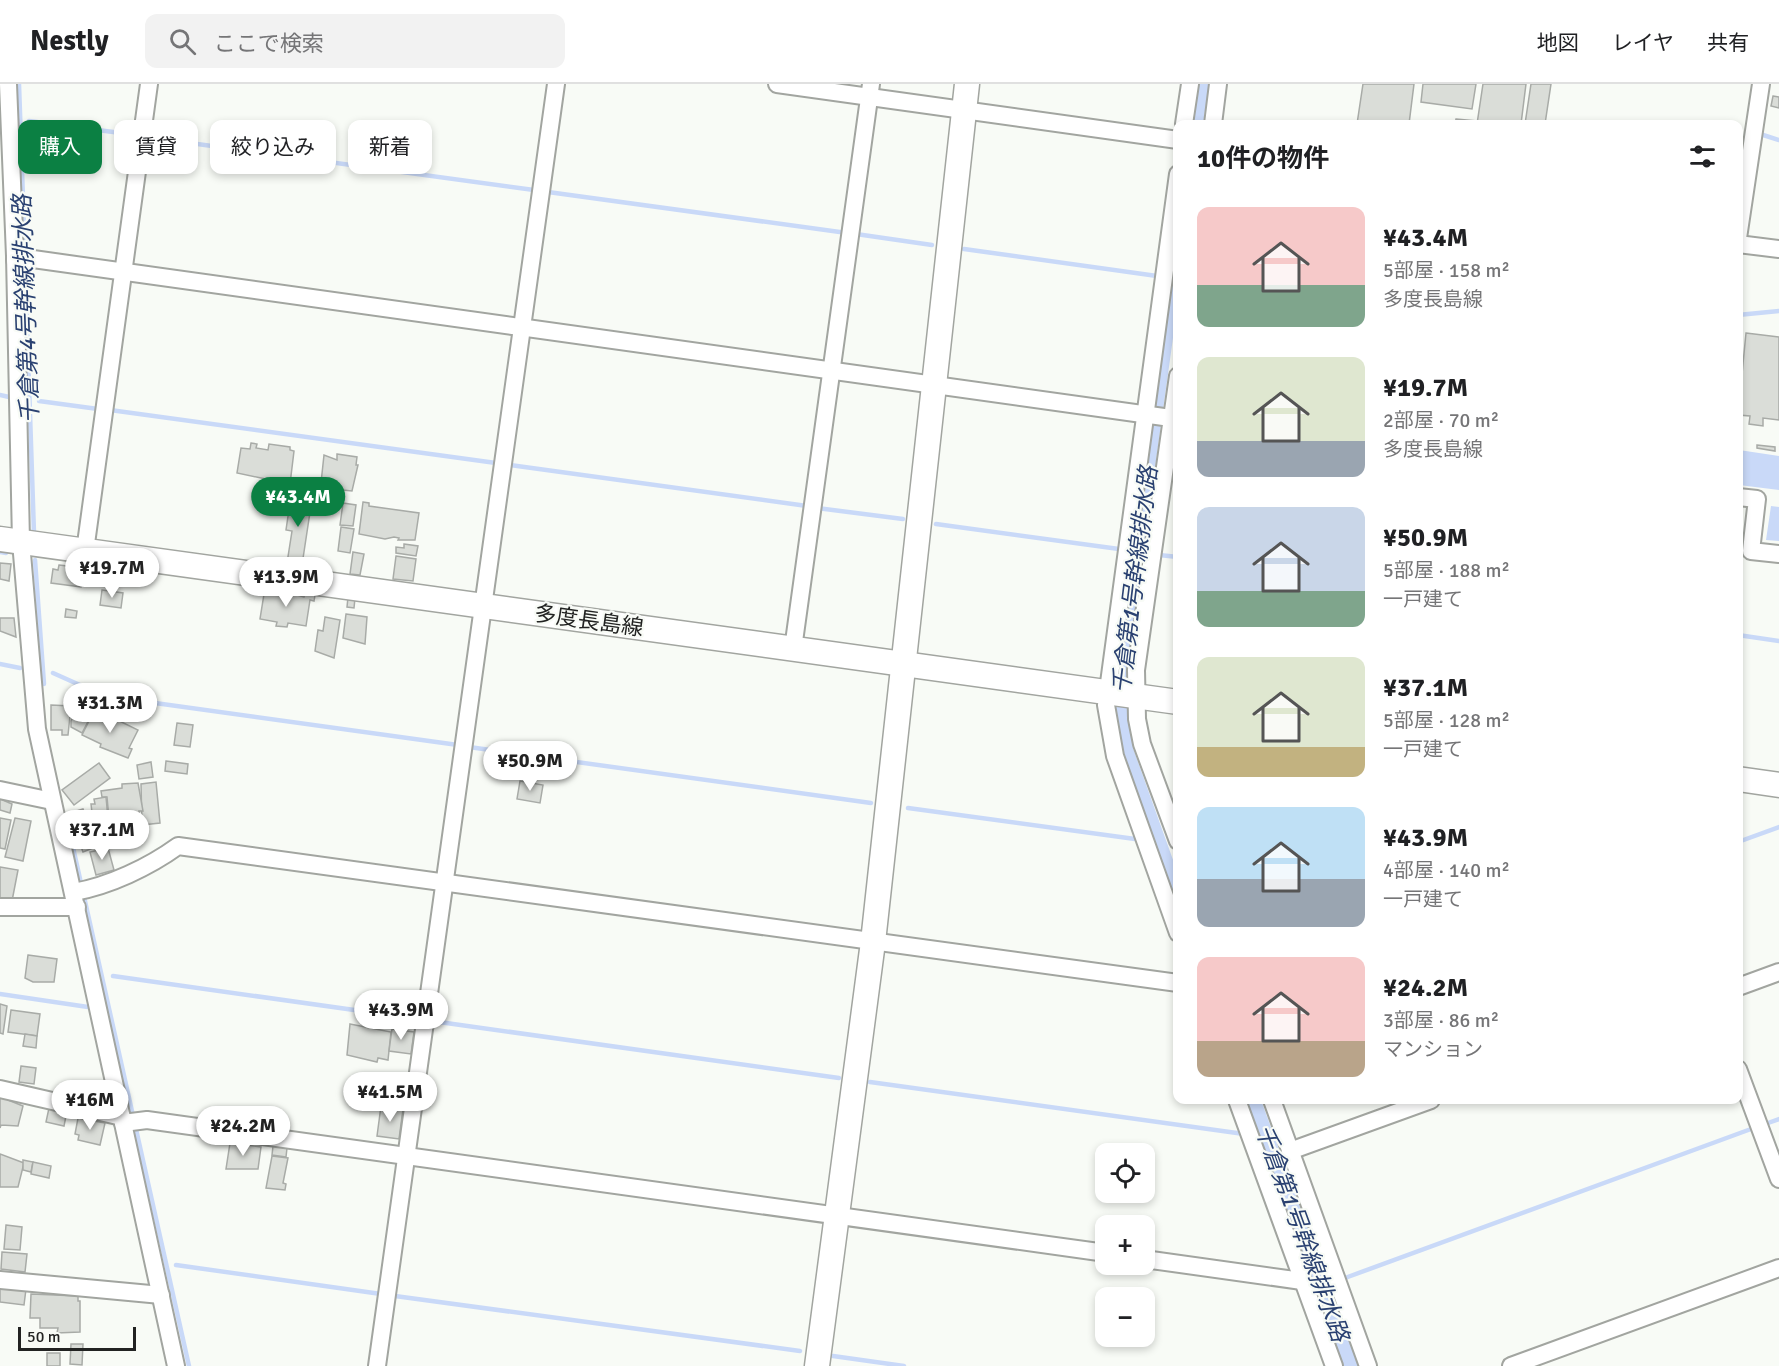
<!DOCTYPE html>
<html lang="ja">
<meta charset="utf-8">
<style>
body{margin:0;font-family:Signika,"Noto Sans JP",sans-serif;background:#f2f2f2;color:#202124;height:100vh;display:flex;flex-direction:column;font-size:22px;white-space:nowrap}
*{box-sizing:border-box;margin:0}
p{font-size:20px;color:#757577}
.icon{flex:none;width:33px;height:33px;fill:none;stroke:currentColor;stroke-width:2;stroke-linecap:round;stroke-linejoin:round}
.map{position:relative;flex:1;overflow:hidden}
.side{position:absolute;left:1173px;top:36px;width:570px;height:984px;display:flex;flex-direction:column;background:#fff;border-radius:12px;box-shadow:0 3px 9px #0003}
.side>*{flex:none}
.hud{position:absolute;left:18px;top:36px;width:570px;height:54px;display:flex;gap:12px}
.tools{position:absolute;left:1095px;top:1059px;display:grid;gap:12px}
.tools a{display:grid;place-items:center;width:60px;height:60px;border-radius:12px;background:#fff;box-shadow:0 3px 9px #0003;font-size:30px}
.scale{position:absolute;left:18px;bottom:15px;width:118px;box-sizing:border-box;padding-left:6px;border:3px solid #222322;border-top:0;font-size:16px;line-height:21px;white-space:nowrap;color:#222322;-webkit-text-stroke:4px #f8fbf6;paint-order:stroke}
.price{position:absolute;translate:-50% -51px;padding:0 14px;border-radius:21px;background:#fff;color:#222;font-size:20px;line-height:39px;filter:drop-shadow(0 2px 3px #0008)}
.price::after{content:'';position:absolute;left:50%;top:36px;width:18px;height:14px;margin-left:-9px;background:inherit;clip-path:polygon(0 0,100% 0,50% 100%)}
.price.active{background:#0b8043;color:#fff}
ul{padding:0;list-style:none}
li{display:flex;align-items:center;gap:18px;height:150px;padding:0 24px}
li span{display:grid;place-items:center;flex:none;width:168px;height:120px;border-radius:12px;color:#555}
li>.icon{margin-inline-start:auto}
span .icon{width:72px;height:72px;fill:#fffc;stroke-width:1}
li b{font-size:26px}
h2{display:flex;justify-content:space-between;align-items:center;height:72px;padding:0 24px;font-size:26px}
.tag{padding:0 21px;border-radius:12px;background:#fff;box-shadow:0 3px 9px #0003;font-size:21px;line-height:54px}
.tag.active{background:#0b8043;color:#fff}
header{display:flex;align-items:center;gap:36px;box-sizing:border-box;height:84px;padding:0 30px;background:#fff;border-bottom:2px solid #e0e0e0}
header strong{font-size:28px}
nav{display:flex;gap:33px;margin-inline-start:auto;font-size:21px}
.search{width:420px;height:54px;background:#f2f2f2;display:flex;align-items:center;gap:15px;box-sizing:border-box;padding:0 21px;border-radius:12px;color:#757577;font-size:22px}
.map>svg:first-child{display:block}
</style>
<header>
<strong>Nestly</strong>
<div class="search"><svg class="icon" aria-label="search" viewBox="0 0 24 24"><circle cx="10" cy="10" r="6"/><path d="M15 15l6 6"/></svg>ここで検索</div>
<nav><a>地図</a><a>レイヤ</a><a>共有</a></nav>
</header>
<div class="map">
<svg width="1779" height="1282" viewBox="0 0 1779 1282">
<rect width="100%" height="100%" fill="#f8fbf6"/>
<g fill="#c9d9f8">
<polygon points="1196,0 1209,0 1203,40 1191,40"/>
<polygon points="1177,133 1177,225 1127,586 1128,633 1133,664 1177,787 1177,828 1124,679 1114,625"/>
<polygon points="1739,366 1779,372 1779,406 1739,401"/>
<polygon points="1771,422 1779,423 1779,457 1766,456"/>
<polygon points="1246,1016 1261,1016 1358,1282 1342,1282"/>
</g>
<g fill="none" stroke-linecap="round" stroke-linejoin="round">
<g stroke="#c9d9f8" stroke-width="4.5">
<polyline points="19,0 25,171"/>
<polyline points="29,37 136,51"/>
<polyline points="1761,46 1760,50 1779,56"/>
<polyline points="146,53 534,106"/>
<polyline points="548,108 847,149"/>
<polyline points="856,150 932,161"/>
<polyline points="964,165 1157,192"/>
<polyline points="25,180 34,449"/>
<polyline points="1738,231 1779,227"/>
<polyline points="0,311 9,313"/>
<polyline points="39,317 98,325"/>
<polyline points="110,326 496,379"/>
<polyline points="510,381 807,422"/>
<polyline points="817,424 903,435"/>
<polyline points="936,440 1119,465"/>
<polyline points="0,468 6,469"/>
<polyline points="1159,471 1178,473"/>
<polyline points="35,476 44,600"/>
<polyline points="1738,551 1779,557"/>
<polyline points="0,580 20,584"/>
<polyline points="53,589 100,610 119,614 458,661"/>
<polyline points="469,663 871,719"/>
<polyline points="908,724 1135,755"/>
<polyline points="1738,758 1779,743"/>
<polyline points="72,759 189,1282"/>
<polyline points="113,892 418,935"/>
<polyline points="0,910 88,923"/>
<polyline points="432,937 839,994"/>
<polyline points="870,998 1244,1050"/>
<polyline points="1768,1039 1779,1035"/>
<polyline points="176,1181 381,1210"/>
<polyline points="1345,1194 1751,1045"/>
<polyline points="395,1212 800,1267"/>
<polyline points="833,1272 904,1282"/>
</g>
</g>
<g fill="#daddd8" stroke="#a8aba7" stroke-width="1.5">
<polygon points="1363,0 1414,0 1409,40 1357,40"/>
<polygon points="1423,0 1476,0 1472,25 1421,18"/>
<polygon points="1483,0 1526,0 1521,40 1477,40"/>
<polygon points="1531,0 1551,0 1545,40 1525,40"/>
<polygon points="1773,12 1779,13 1779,24 1771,22"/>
<polygon points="1456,35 1477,37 1477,40 1455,40"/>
<polygon points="1746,249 1779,253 1779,336 1763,334 1763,342 1749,340 1750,332 1738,331"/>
<polygon points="251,359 257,360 256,364 268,366 269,360 290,363 290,366 294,367 290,400 237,389 241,364 250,365"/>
<polygon points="1757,361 1775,363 1775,367 1757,364"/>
<polygon points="337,370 357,373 356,381 358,381 352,407 333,405 333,401 321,399 324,371 337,376"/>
<polygon points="291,412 312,415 302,481 287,479 292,447 286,446"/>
<polygon points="363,418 369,419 369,422 419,429 415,456 398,456 399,454 394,453 385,455 359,450"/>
<polygon points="343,419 356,421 353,442 340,441"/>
<polygon points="341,443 354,445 350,469 338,467"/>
<polygon points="404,460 418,462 416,472 396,469 396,463 404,464"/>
<polygon points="353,468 364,470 360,491 350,490"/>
<polygon points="396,472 416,475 413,497 393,495"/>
<polygon points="0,479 11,480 9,497 0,495"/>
<polygon points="59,481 84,484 81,503 51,499 53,485 58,486"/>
<polygon points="265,504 270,505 270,508 280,510 281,506 304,513 305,509 315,511 314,517 310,516 306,542 288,539 287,543 276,542 277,538 260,535"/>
<polygon points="102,506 123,509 121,524 100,521"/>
<polygon points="348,513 355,514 354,524 347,523"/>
<polygon points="66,525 77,527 76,534 65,533"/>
<polygon points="346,530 367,533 365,560 343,554"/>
<polygon points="325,533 340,536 334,574 315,567 318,546 323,547"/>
<polygon points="0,534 14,534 16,553 0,547"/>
<polygon points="51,621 71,622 68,651 62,651 62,646 51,646"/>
<polygon points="79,621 93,628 82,649 71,643 71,637"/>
<polygon points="95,625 138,646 129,664 132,665 128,674 100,663 101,660 82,651"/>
<polygon points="177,639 193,641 190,663 174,661"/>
<polygon points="166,677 188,680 187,690 165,687"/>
<polygon points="151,678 153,693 139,695 137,681"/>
<polygon points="99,679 110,694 74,721 62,706"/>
<polygon points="520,697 543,701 540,719 517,715"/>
<polygon points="156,698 160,739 142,741 141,700"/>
<polygon points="138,699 143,727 139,727 140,736 127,738 127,733 109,735 107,713 102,713 101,707 122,704 122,700"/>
<polygon points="106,713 109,745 94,746 91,720 95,720 94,715"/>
<polygon points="0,715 12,720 10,729 0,726"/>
<polygon points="83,725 90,743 76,748 70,729"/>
<polygon points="0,734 11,736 5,765 0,764"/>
<polygon points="15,734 31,737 23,777 5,773"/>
<polygon points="92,743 98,762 83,768 76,749"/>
<polygon points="108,764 114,786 96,791 90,768"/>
<polygon points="0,783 18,786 12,817 0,814"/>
<polygon points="28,871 57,875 54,898 33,898 25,894"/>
<polygon points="0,920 7,922 3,950 0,949"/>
<polygon points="11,926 40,930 37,952 8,948"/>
<polygon points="350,940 391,948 388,976 378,974 377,978 347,971"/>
<polygon points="392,945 414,948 411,970 389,967"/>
<polygon points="25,950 37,952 36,964 23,962"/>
<polygon points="21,982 36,984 34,1000 19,998"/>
<polygon points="0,1011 9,1012 8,1016 23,1022 18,1042 1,1041 0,1044"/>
<polygon points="381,1022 403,1025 399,1055 377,1052"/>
<polygon points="49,1024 67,1027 64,1042 46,1038"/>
<polygon points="78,1034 105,1039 100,1061 78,1056 79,1051 75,1050"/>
<polygon points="230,1059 261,1063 258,1085 226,1085"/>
<polygon points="273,1062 287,1064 286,1073 272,1071"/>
<polygon points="0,1070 24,1079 18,1103 0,1103"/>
<polygon points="272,1072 288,1074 283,1099 286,1100 285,1106 266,1104"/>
<polygon points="23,1076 33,1078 31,1088 23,1086"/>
<polygon points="33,1078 51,1082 49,1094 31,1090"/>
<polygon points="6,1141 22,1143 20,1166 4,1165"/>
<polygon points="2,1168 27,1170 25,1188 1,1185"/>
<polygon points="0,1202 26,1205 24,1221 0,1218"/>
<polygon points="31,1210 78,1212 78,1217 80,1217 80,1248 57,1249 58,1244 40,1244 40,1234 30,1234"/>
<polygon points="71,1260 83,1260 82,1281 70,1280"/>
<rect x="47" y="1269" width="13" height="13"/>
</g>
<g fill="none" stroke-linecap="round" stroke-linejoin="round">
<g stroke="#a2a5a0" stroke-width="20">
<g id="street">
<polyline points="8,0 15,172 21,458 37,645 176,1282"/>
<polyline points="777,0 1178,56"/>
<polyline points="1184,40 1190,0"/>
<polyline points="1213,40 1218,0"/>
<polyline points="1178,90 1106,621 1115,672 1178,849"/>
<polyline points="1738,154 1761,0"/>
<polyline points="1738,160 1779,165"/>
<polyline points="15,176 33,175 1178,335"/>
<polyline points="1178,292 1136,586 1137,635 1142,660 1178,757"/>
<polyline points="1738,413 1757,415 1751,467 1779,470"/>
<polyline points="85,467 149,0"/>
<polyline points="793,565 871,0"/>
<polyline points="0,706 52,717"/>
<path d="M 74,808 C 109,802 149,783 178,762 L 1178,899"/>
<polyline points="0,823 77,823"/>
<polyline points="1738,903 1779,888"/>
<polyline points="1738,985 1779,1095"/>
<polyline points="0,1005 122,1033"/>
<polyline points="1237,1016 1334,1282"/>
<polyline points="1272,1016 1368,1282"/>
<polyline points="123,1039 147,1036 1106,1169"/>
<polyline points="1290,1067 1431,1016"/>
<polyline points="1144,1175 1302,1197"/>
<polyline points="0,1196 161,1211"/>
<polyline points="377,1282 556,0"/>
<polyline points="1511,1282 1779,1184"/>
</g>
</g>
<g stroke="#a2a5a0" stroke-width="27">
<g id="secondary">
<polyline points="0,455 1178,618"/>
<polyline points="1738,695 1779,701"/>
<polyline points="817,1282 873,858 967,0"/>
</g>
</g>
<use href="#street" stroke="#fff" stroke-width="16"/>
<use href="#secondary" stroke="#fff" stroke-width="24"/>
</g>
<g text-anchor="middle" stroke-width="4.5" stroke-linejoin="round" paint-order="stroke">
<g font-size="22" fill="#222322" stroke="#f8fbf6">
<text transform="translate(589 536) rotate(8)" y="8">多度長島線</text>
</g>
<g font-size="24" font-style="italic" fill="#2a4171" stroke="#f8fbf6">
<text transform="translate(26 225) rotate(-92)" y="8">千倉第4号幹線排水路</text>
<text transform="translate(1135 496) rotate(-83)" y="8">千倉第1号幹線排水路</text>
<text transform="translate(1302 1149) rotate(70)" y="8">千倉第1号幹線排水路</text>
</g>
</g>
</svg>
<div class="tools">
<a><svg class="icon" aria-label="locate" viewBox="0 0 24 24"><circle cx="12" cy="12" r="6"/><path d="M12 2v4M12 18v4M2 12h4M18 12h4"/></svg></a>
<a>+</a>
<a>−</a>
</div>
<div class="scale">50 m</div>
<b class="price active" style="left:298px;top:444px">¥43.4M</b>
<b class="price" style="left:112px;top:515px">¥19.7M</b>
<b class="price" style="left:286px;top:524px">¥13.9M</b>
<b class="price" style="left:110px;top:650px">¥31.3M</b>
<b class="price" style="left:530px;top:708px">¥50.9M</b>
<b class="price" style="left:102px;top:777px">¥37.1M</b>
<b class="price" style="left:401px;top:957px">¥43.9M</b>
<b class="price" style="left:390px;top:1039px">¥41.5M</b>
<b class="price" style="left:90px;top:1047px">¥16M</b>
<b class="price" style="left:243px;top:1073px">¥24.2M</b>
<div class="hud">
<a class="tag active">購入</a>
<a class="tag">賃貸</a>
<a class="tag">絞り込み</a>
<a class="tag">新着</a>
</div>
<section class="side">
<h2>10件の物件<svg class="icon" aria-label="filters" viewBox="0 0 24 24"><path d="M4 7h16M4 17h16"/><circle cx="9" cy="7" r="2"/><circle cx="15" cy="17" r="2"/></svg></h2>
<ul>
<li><span style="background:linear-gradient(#f6c9c9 65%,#7fa58c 0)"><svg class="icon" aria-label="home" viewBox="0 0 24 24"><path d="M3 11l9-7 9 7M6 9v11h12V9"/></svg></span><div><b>¥43.4M</b><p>5部屋 · 158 m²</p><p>多度長島線</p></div></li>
<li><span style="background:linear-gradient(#dfe7d0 70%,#9aa5b1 0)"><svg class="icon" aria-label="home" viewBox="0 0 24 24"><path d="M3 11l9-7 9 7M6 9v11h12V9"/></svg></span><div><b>¥19.7M</b><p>2部屋 · 70 m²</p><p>多度長島線</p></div></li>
<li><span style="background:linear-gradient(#c9d6e8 70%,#7fa58c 0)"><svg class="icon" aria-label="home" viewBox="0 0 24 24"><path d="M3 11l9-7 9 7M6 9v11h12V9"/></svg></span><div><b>¥50.9M</b><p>5部屋 · 188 m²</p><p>一戸建て</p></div></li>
<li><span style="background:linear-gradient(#dfe7d0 75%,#c2b280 0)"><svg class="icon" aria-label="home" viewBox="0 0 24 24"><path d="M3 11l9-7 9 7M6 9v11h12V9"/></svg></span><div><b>¥37.1M</b><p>5部屋 · 128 m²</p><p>一戸建て</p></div></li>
<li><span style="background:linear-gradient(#bfe0f5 60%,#9aa5b1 0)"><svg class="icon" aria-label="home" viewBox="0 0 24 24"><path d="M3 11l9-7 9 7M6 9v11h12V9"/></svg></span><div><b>¥43.9M</b><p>4部屋 · 140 m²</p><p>一戸建て</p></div></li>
<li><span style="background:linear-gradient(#f6c9c9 70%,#b9a48a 0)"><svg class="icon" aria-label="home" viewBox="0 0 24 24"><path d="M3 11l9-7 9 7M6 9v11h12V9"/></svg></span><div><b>¥24.2M</b><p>3部屋 · 86 m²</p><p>マンション</p></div></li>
</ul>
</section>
</div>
